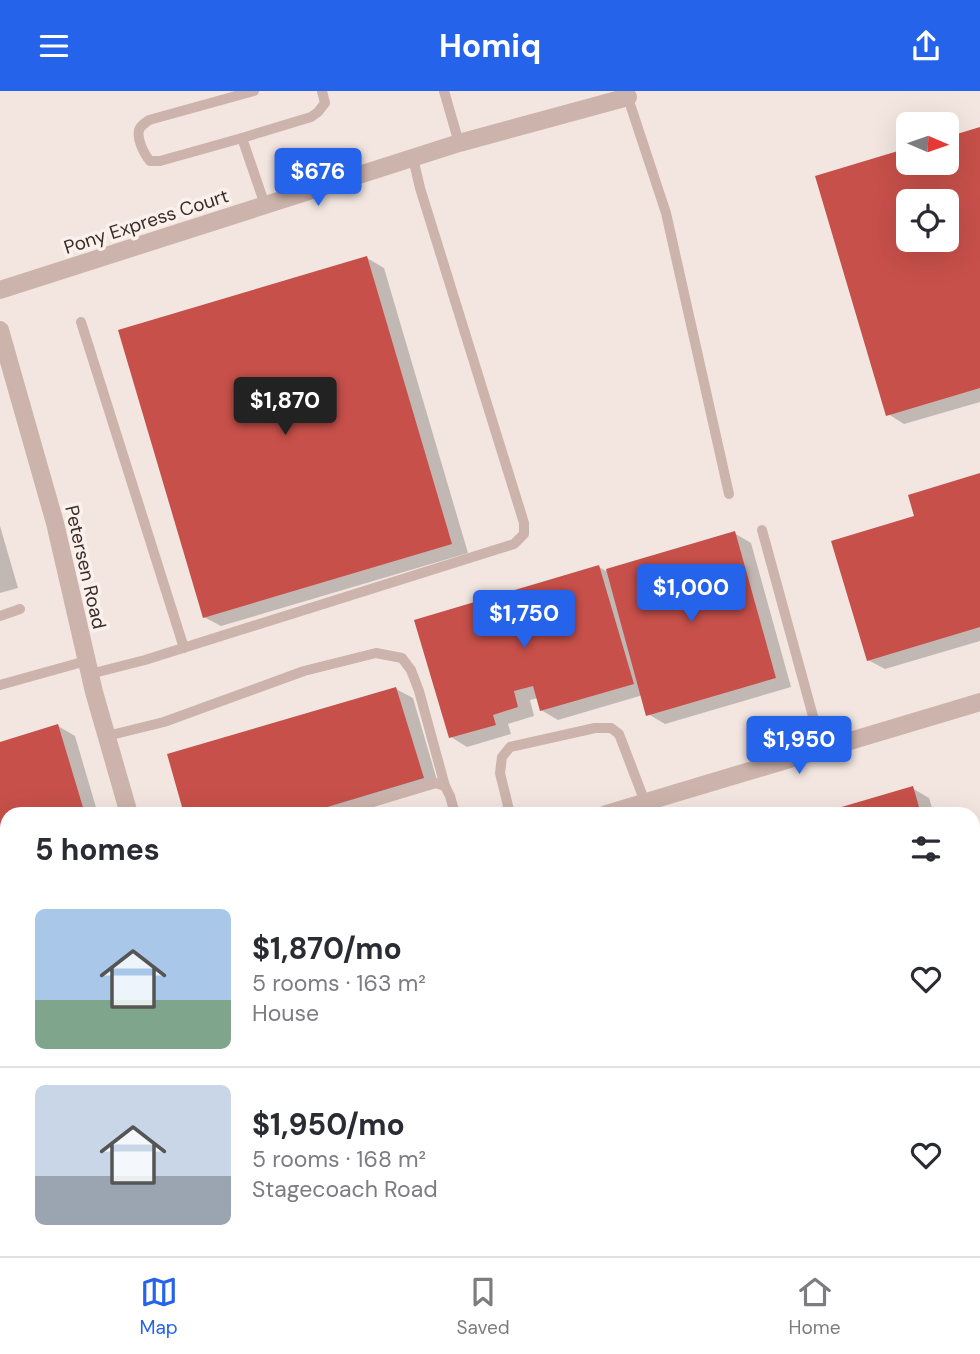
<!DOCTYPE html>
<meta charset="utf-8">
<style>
body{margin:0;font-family:"DM Sans",sans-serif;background:#f2f2f3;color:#2b2b33;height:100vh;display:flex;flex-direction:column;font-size:26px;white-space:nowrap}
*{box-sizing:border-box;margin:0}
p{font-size:23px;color:#7c7c81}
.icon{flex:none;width:38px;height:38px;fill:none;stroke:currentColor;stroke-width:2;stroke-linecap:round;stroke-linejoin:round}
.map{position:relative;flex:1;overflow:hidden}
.side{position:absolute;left:0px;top:716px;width:980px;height:450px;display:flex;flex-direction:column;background:#fff;border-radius:21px 21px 0 0;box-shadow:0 7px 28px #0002}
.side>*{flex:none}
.needle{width:46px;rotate:92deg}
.tools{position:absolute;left:896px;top:21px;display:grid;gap:14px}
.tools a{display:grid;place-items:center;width:63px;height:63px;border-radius:10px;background:#fff;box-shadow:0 7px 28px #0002;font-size:35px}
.price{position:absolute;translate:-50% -60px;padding:0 16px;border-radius:7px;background:#2563eb;color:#fff;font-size:23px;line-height:46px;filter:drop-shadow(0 2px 4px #0008)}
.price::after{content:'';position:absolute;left:50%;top:42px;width:21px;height:16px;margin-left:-10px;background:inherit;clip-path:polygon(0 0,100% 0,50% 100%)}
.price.active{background:#222;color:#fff}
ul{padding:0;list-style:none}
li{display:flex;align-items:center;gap:21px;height:175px;padding:0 35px}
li+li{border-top:2px solid #e1e1e2}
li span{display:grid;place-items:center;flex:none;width:196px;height:140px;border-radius:10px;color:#555}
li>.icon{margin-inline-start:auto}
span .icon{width:84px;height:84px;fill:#fffc;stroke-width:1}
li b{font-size:30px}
h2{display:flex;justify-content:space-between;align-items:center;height:84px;padding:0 35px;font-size:30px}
header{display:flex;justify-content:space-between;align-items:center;height:91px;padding:0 35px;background:#2563eb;color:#fff;font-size:32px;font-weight:700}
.dock{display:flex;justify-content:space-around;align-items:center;height:98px;border-top:2px solid #e1e1e2;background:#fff;font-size:19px;color:#7c7c81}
.dock a{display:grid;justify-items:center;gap:4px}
.dock .active{color:#2563eb}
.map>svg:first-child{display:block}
</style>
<header><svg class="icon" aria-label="menu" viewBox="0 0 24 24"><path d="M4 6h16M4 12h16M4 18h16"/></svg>Homiq<svg class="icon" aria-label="share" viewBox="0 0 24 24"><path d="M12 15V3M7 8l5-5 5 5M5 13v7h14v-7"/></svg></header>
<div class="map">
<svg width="980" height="1165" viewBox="0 0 980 1165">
<rect width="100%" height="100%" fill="#f3e6e0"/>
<g fill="#0003" fill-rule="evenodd">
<path d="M 980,38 L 980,311 L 904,333 L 888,323 L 818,86 L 908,59 L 908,72 L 947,72 L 947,48 ZM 908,110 L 947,110 L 947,149 L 908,149 Z"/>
<polygon points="367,167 384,177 468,462 221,535 204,526"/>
<polygon points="980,384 980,550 885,578 868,569 916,426"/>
<polygon points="0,435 18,497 0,502"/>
<polygon points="734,442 751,452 791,596 665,633 648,623 643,604 558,629 541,619 538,607 530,609 534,625 508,633 511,643 467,656 451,646 599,476 606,480"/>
<polygon points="396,598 413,607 439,696 351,723 186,723"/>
<polygon points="58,635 75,645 98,723 7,723 7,793 0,795 0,653"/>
<polygon points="912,697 929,707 934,723 825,723"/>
<polygon points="7,1069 7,1158 105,1158 107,1165 0,1165 0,1071"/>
<polygon points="118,1158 238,1158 240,1165 120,1165"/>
</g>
<g fill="#c7504a" fill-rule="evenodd">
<path d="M 980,36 L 980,297 L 886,325 L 815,85 L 908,57 L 908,72 L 947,72 L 947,46 ZM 908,110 L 947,110 L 947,149 L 908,149 Z"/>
<polygon points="367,165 452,453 203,527 118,239"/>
<polygon points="980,382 980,536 867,570 831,450 914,425 908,404"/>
<polygon points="735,440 776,587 646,625 606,478"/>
<polygon points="599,474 634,593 540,620 533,595 514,600 518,616 493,624 496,634 449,647 414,529"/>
<polygon points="396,596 424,687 304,723 184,723 167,663"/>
<polygon points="58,633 85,723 7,723 7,779 0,781 0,651"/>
<polygon points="913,695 921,723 821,723 821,722"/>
<polygon points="980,940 980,966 973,960 973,948"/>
<polygon points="980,978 980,1165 921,1165 913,1158 973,1158 973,987"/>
<polygon points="7,1067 7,1158 92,1158 94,1165 0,1165 0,1069"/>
<polygon points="116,1158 225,1158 227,1165 118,1165"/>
</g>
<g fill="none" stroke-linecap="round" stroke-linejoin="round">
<g stroke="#ccb3ab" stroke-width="10">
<path d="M 254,0 L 149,29 C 145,32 142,34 140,37 C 135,45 144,63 150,70 L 160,70 L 242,47 L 311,26 L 318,21 L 325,12 L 322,0"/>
<polyline points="444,0 459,52"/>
<polyline points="627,4 666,122 729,403"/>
<polyline points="242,47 265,114"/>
<polyline points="81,231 184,557"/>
<polyline points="762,439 822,658"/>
<polyline points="0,525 20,518"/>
<polyline points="90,583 145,569 514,453 524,443 524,432 420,97 413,67"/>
<polyline points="0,594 86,570"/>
<polyline points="107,645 164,631 304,580 376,562 402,567 411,579 419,600 445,695 450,705 455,723"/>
<polyline points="330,723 436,692 445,695"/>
<polyline points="510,723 500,682 502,666 510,656 595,637 611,637 619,643 645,711"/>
<polyline points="973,837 980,829"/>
<polyline points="339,1158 340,1165"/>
<polyline points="614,1158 625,1165"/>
</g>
<g stroke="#ccb3ab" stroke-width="18">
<polyline points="0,199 459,52 628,6"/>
<polyline points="0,239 55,432 94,601 129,723"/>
<polyline points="606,723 980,611"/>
<polyline points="0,902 7,899"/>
<polyline points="650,1165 655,1158"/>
</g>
</g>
<g text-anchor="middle" stroke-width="7" stroke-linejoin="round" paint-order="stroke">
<g font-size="19" fill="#3a2c2a" stroke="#fbf1ec">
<text transform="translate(146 130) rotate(-18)" y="7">Pony Express Court</text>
<text transform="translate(86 476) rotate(77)" y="7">Petersen Road</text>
</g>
</g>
</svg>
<div class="tools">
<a><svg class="needle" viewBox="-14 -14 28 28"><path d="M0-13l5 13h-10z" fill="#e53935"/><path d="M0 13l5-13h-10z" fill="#7c7c81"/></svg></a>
<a><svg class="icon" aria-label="locate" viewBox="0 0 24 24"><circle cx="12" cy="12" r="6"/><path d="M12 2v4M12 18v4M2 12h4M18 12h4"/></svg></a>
</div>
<b class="price" style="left:318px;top:117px">$676</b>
<b class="price active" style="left:285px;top:346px">$1,870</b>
<b class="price" style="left:691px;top:533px">$1,000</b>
<b class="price" style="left:524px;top:559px">$1,750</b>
<b class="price" style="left:799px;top:685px">$1,950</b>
<section class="side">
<h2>5 homes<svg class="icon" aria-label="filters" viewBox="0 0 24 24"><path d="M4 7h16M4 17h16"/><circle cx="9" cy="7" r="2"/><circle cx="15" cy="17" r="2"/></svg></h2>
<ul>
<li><span style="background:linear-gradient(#a9c7e8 65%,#7fa58c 0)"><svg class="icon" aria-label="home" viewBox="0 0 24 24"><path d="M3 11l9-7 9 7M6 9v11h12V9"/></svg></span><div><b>$1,870/mo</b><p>5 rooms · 163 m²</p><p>House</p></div><svg class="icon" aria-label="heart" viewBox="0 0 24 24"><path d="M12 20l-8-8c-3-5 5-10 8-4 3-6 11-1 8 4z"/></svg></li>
<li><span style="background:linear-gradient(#c9d6e8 65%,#9aa5b1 0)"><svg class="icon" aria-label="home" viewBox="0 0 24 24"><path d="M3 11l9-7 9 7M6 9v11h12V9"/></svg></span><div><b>$1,950/mo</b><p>5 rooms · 168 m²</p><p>Stagecoach Road</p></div><svg class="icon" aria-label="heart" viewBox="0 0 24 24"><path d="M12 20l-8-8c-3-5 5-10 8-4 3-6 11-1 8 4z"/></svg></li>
</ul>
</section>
</div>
<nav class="dock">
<a class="active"><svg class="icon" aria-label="map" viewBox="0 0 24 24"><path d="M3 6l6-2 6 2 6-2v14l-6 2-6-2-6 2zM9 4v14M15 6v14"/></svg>Map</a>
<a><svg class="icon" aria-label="saved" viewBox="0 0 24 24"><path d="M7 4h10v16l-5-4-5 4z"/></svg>Saved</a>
<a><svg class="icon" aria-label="home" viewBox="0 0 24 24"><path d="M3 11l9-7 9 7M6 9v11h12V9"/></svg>Home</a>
</nav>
